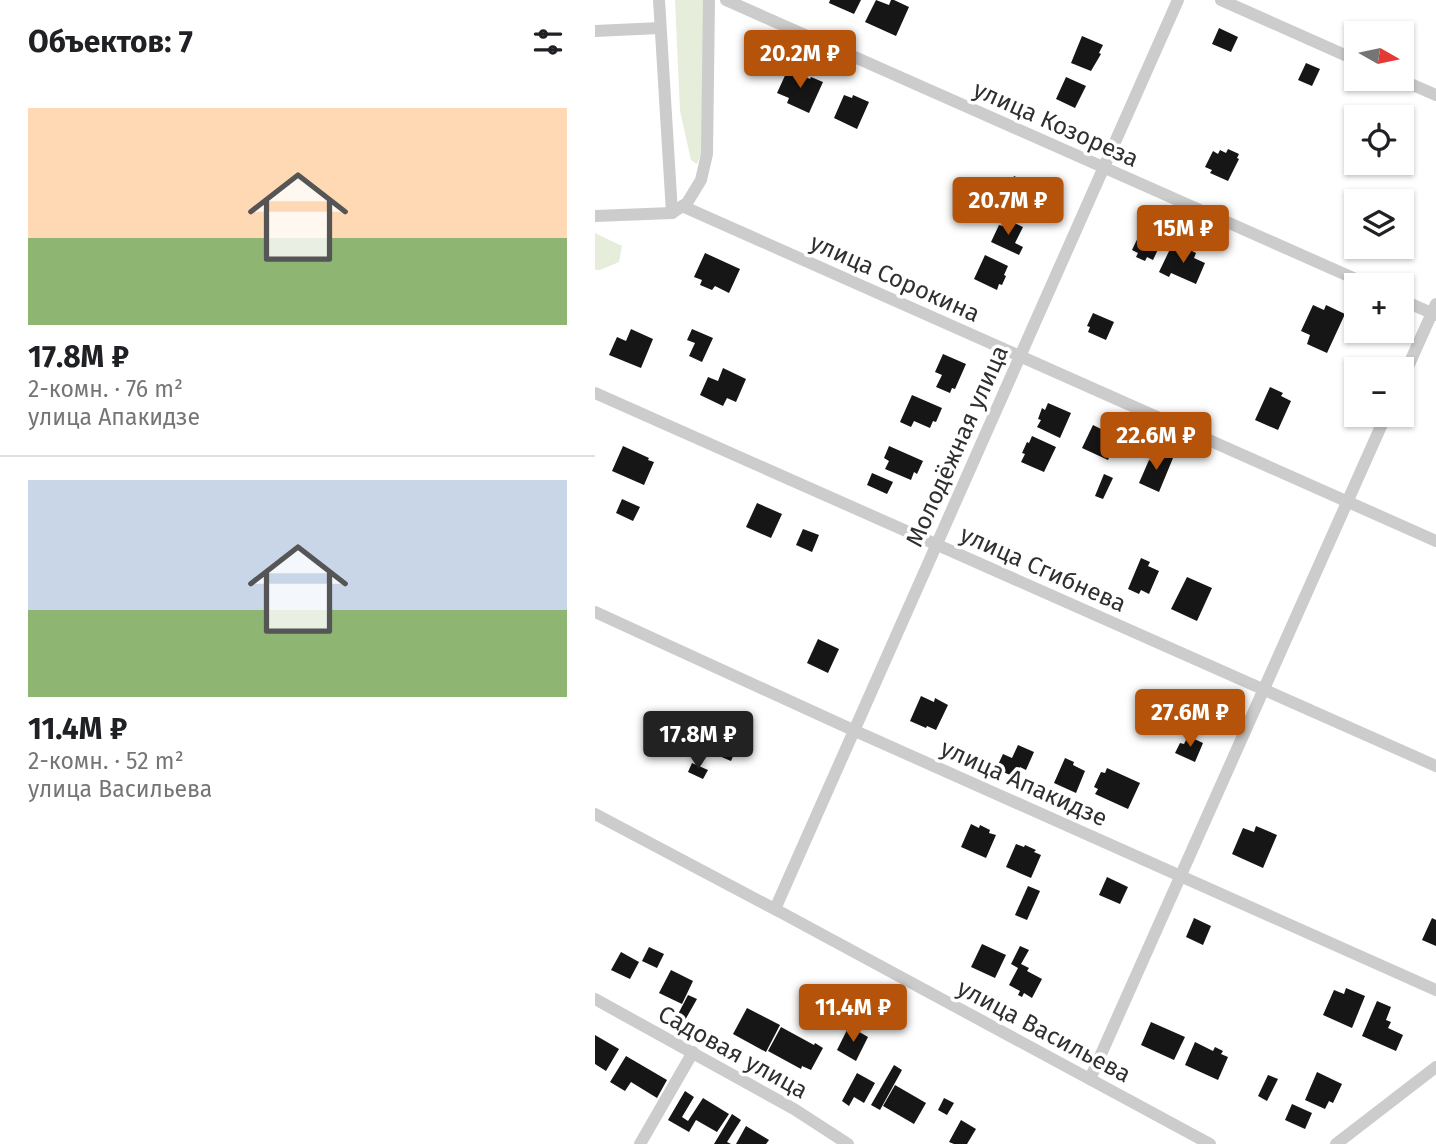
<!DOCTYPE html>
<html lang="ru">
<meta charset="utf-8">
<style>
body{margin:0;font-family:"Fira Sans",sans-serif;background:#f6f6f6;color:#202124;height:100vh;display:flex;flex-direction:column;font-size:26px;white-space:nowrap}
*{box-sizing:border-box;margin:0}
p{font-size:23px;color:#757577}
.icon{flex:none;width:38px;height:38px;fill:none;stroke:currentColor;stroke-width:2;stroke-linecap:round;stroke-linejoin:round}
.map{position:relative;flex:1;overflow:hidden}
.drawer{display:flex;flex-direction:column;background:#fff;width:595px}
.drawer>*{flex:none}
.needle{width:46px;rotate:99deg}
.tools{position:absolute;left:749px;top:21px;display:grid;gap:14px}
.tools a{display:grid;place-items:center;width:70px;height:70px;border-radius:0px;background:#fff;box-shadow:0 2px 5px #0004;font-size:35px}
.price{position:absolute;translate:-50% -60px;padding:0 16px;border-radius:7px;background:#b45309;color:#fff;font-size:23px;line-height:46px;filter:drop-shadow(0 2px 4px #0008)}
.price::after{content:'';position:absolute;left:50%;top:42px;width:21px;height:16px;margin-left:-10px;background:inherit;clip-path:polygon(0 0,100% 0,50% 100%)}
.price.selected{background:#222;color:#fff}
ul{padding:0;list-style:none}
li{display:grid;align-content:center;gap:14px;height:371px;padding:0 28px}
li+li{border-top:2px solid #e0e0e0}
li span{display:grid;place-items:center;height:217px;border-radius:0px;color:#555}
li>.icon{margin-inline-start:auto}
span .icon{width:126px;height:126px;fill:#fffc;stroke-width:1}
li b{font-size:30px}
h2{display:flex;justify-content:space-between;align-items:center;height:84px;padding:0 28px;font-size:30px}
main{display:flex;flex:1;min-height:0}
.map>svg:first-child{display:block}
</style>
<main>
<section class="drawer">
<h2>Объектов: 7<svg class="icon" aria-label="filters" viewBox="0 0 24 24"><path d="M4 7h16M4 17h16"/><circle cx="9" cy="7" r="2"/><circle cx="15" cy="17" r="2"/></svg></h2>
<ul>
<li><span style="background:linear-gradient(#ffd9b3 60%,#8fb573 0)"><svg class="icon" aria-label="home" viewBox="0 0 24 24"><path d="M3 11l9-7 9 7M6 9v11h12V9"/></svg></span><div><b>17.8M ₽</b><p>2-комн. · 76 m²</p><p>улица Апакидзе</p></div></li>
<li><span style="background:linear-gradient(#c9d6e8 60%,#8fb573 0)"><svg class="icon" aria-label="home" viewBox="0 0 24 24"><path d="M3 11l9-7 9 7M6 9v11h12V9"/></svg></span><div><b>11.4M ₽</b><p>2-комн. · 52 m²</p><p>улица Васильева</p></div></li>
</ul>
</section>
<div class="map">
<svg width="841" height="1144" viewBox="0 0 841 1144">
<rect width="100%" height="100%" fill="#fff"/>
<g fill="#e6eddb">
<polygon points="80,0 111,0 107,152 102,164 96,160 85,111"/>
<polygon points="0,233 27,246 24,262 5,270 0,270"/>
</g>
<g fill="#161616">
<polygon points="235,0 266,0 259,14 234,3"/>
<polygon points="281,0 294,5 296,0 299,0 314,7 301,36 270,22"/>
<polygon points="624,28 643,37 636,52 617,44"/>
<polygon points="487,36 508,45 504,53 506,54 496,71 476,63"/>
<polygon points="711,63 725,69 717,86 703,80"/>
<polygon points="193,69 215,79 216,77 228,82 214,113 192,103 194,98 182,93"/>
<polygon points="471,77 491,86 480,108 461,99"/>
<polygon points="249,95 257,98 258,95 274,102 262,129 239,118"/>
<polygon points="633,149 644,154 642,158 644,159 633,181 615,173 617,170 610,167 618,151 623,154 625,150 631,153"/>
<polygon points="419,176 446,189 442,198 437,195 432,206 410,196"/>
<polygon points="411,219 428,227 420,243 428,247 424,255 396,242 404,225 408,226"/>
<polygon points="554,229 563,233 561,238 567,241 558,260 552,257 550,261 541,257 543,253 537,250 546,231 552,234"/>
<polygon points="576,247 587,253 589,247 601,253 599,258 610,263 601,284 576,273 574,277 564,272"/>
<polygon points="110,253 145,269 134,293 120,286 117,290 105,285 107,280 99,277"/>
<polygon points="390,255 413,266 409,275 411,276 407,285 404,284 402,290 379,279"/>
<polygon points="718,305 729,310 731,305 750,314 732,353 712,344 715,335 706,331"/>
<polygon points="498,313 519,322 511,340 493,332 495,327 492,326"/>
<polygon points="36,329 58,339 46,368 14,355 22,337 31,341"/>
<polygon points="97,329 118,338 107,362 94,356 100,343 92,340"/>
<polygon points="348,354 371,364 360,389 357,388 355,393 341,387 347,375 340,372"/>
<polygon points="128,368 151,379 141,402 132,398 128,406 105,395 113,377 123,381"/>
<polygon points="675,387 688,393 686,396 696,401 683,430 660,420"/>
<polygon points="317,395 347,408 341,422 338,421 335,428 319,421 316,427 305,422"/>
<polygon points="453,403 476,413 465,438 442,427 446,420 443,419 447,408 450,410"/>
<polygon points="498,425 506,429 507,426 517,431 516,434 523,437 513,460 487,448"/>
<polygon points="437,436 461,447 449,472 426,462 430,454 427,453 432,442 434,443"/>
<polygon points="28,446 54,458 53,460 59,462 49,485 17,471"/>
<polygon points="294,446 328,461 322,474 319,472 316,480 290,469 294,461 289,458"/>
<polygon points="565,452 578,458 564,492 544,483 554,460 561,463"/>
<polygon points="277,473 298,482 292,494 272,485"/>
<polygon points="509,474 518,478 508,499 500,496"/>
<polygon points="27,499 45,507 38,521 21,513"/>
<polygon points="162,503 187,514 176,538 151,527"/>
<polygon points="208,529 224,535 217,552 201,545"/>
<polygon points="546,558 555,562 553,566 564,571 554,594 546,590 544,594 533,589"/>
<polygon points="592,577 617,588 602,621 576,609"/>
<polygon points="223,639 244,649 233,673 212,663"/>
<polygon points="326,696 339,702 340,698 353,705 341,730 332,726 331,728 315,721"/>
<polygon points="627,696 637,701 629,719 618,715"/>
<polygon points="595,700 618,710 611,725 588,715"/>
<polygon points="116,723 141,734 139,738 145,740 136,761 105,748"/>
<polygon points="593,736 608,743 600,762 580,753 585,743 589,744"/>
<polygon points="423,745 439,752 431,770 425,767 420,777 401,769 408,754 417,758"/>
<polygon points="470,758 479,762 478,765 490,771 481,793 459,783"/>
<polygon points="97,763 113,770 108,779 93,772"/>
<polygon points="512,768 545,783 533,809 500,794 503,789 499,787 506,772 510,773"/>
<polygon points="376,824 384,828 385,825 395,830 394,833 401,835 391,858 366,847"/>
<polygon points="661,826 682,835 668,868 637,854 648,828 659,832"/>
<polygon points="421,844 429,847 430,845 441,850 439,852 446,855 436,878 411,867"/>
<polygon points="512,877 533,887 525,904 504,895"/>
<polygon points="433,886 445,891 432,920 420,915"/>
<polygon points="599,918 616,926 608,945 591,937"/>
<polygon points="837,918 841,920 841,946 827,940"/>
<polygon points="387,944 411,955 400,978 376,967"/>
<polygon points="425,946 434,950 426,964 434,968 432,971 447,979 437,998 429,993 427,997 423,995 425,991 414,985 423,968 416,964"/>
<polygon points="54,947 69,954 62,968 47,961"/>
<polygon points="26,952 44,962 35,979 16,970"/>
<polygon points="76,970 98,981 87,1004 64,993"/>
<polygon points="751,988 770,996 757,1028 728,1015 739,990 749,994"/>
<polygon points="93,995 102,999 89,1022 81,1018"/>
<polygon points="782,1001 796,1007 791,1020 796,1022 793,1028 808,1035 801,1051 767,1036"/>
<polygon points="152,1008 185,1025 171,1052 138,1034"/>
<polygon points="556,1022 590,1037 579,1060 546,1045"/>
<polygon points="254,1026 273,1037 261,1061 242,1050"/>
<polygon points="186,1027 219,1045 220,1043 228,1048 216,1070 207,1066 206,1069 173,1051"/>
<polygon points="0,1035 24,1049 11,1071 0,1064"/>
<polygon points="600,1042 618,1051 620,1047 628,1051 626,1054 633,1057 623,1080 590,1065"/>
<polygon points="31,1056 72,1080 62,1098 36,1082 30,1091 15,1082"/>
<polygon points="299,1065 307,1070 285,1110 276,1105"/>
<polygon points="722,1072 747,1084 738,1103 734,1101 730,1109 710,1100"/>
<polygon points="262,1073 280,1083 269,1103 259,1097 254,1106 247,1101"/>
<polygon points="673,1075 683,1079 672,1101 663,1096"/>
<polygon points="300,1085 331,1103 319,1124 288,1106"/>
<polygon points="90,1091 99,1097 87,1117 93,1121 108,1098 134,1114 122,1132 101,1120 94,1132 73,1120"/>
<polygon points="349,1098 359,1103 352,1115 343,1110"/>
<polygon points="697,1104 717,1113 710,1129 690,1120"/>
<polygon points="137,1114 146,1120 132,1142 136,1144 119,1144"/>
<polygon points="366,1120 381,1129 372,1144 359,1144 354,1142"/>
<polygon points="151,1126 174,1140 171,1144 141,1144"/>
</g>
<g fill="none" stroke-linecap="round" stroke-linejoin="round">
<g stroke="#ccc" stroke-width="12">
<polyline points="64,0 77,213"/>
<polyline points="131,0 774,285"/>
<polyline points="626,0 761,60"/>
<polyline points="0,31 65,28"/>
<polyline points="804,79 841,95"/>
<polyline points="87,206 841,541"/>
<polyline points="77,213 92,203 106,180 112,154 114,0"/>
<polyline points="0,216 77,213"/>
<polyline points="807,300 841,315"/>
<polyline points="807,380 841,304"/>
<polyline points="0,393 841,766"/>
<polyline points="0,612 258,730 841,990"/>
<polyline points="0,814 189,914 615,1144"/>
<polyline points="180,909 583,0"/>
<polyline points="0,999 199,1109 253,1144"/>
<polyline points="495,1079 791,415"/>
<polyline points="45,1144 98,1052"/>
<polyline points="741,1144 841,1067"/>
</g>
</g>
<g text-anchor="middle" stroke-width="7" stroke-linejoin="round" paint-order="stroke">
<g font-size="24" fill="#2f2f2f" stroke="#fff">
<text transform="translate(461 124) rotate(24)" y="8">улица Козореза</text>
<text transform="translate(300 278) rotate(24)" y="8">улица Сорокина</text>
<text transform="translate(362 446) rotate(-66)" y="8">Молодёжная улица</text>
<text transform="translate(448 569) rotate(24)" y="8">улица Сгибнева</text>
<text transform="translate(429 783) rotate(24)" y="8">улица Апакидзе</text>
<text transform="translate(449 1031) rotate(28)" y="8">улица Васильева</text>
<text transform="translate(138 1052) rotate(29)" y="8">Садовая улица</text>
</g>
</g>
</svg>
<div class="tools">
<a><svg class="needle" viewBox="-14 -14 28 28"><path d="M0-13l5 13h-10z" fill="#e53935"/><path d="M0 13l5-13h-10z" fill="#757577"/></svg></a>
<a><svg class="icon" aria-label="locate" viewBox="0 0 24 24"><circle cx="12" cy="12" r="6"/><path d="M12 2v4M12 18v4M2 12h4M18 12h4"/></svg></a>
<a><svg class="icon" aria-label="layers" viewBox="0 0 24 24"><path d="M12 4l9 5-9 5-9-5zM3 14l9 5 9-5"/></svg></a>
<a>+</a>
<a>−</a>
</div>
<b class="price" style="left:205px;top:90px">20.2M ₽</b>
<b class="price" style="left:413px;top:237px">20.7M ₽</b>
<b class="price" style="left:588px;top:265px">15M ₽</b>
<b class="price" style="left:561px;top:472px">22.6M ₽</b>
<b class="price" style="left:595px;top:749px">27.6M ₽</b>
<b class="price selected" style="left:103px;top:771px">17.8M ₽</b>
<b class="price" style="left:258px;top:1044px">11.4M ₽</b>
</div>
</main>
